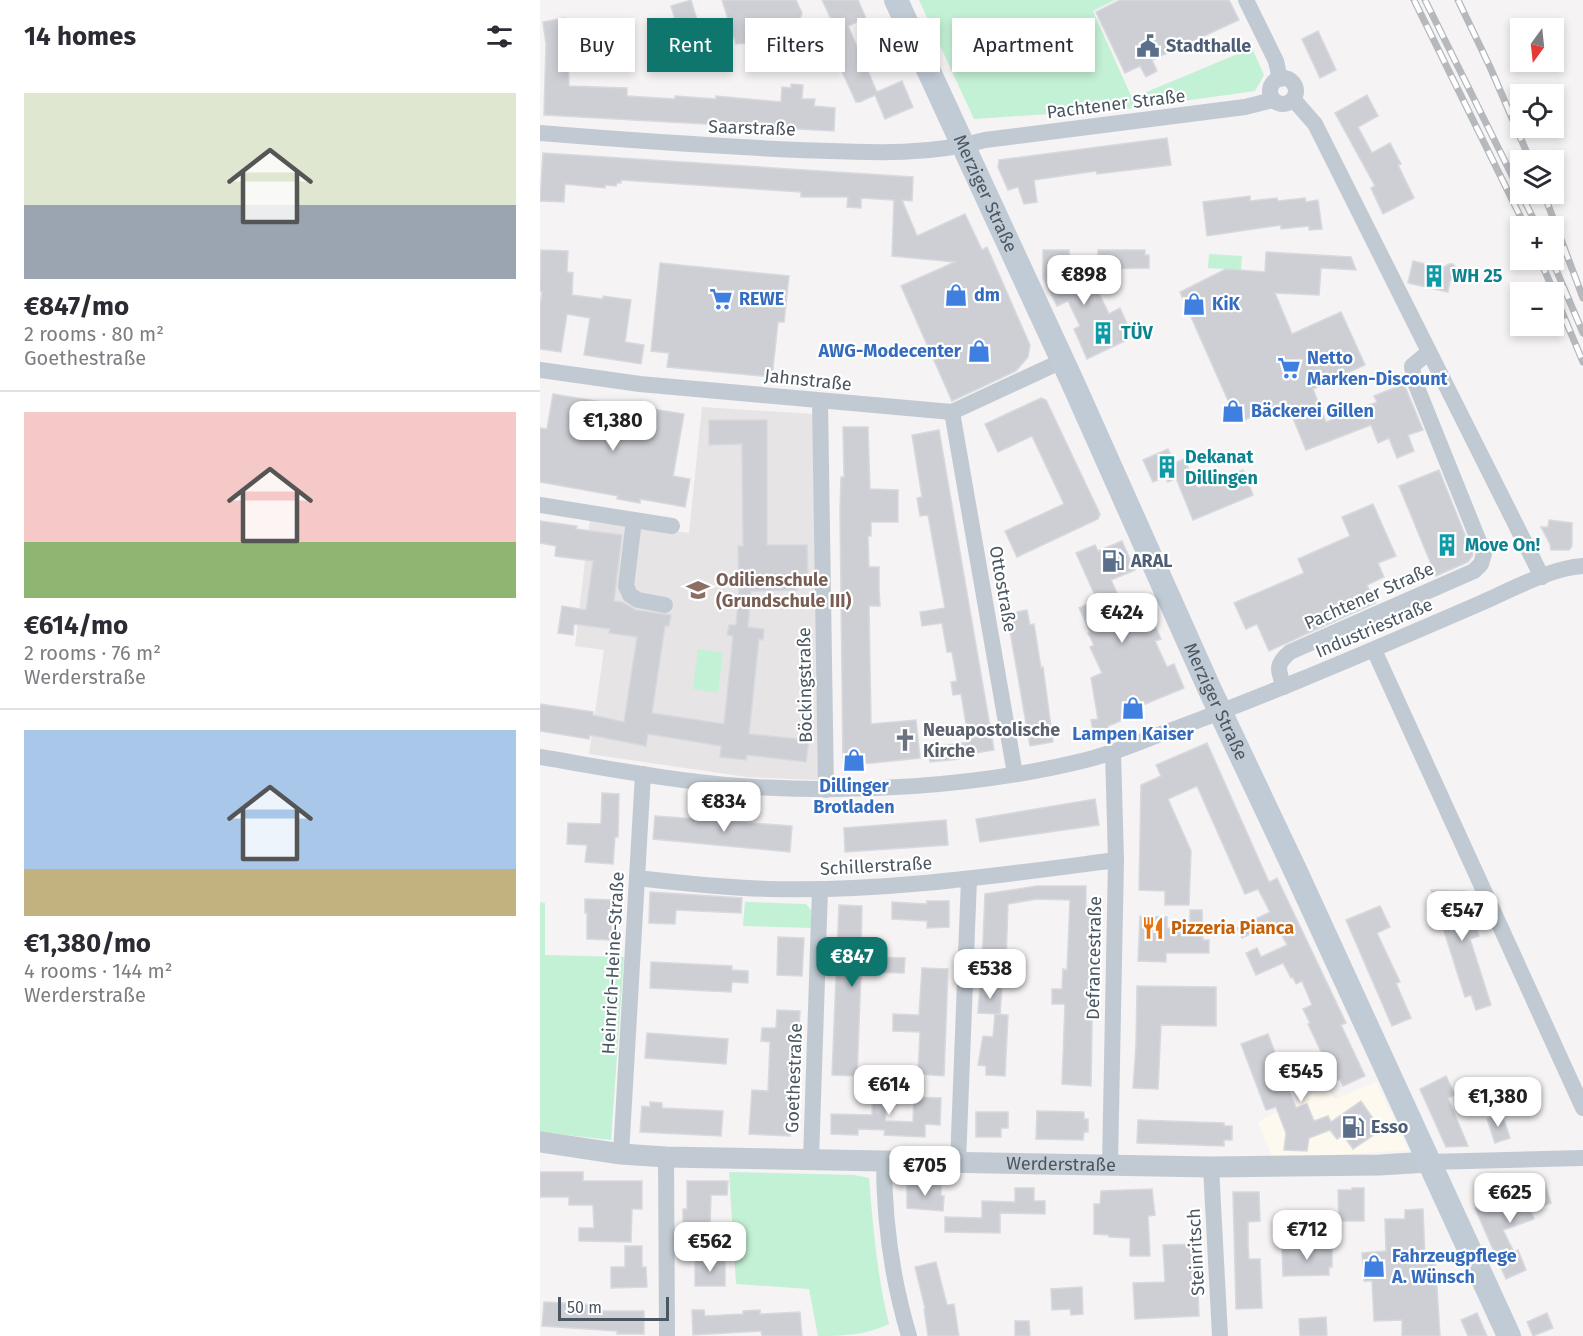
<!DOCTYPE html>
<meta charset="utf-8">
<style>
body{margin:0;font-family:"Fira Sans",sans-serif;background:#f7f7f7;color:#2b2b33;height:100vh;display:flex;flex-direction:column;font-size:22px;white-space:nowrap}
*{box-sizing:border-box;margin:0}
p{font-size:20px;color:#7c7c81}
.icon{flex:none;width:33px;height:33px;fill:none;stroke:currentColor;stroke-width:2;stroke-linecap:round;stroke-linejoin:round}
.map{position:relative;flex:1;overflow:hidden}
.side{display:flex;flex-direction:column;background:#fff;width:540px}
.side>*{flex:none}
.banner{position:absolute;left:18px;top:18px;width:570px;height:54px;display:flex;gap:12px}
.needle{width:39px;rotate:195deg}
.controls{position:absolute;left:970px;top:18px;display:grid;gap:12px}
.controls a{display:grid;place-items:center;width:54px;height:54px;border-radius:0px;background:#fff;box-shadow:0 3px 9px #0003;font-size:30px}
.scale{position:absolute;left:18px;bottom:15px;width:111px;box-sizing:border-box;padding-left:6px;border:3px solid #4a5661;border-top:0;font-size:16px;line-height:21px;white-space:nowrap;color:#4a5661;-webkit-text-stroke:4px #fff;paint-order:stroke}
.price{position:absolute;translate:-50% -51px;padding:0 14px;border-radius:12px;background:#fff;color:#222;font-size:20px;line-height:39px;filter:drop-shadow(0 2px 3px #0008)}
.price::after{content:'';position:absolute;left:50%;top:36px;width:18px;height:14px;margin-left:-9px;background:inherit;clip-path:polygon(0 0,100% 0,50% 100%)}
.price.selected{background:#0f766e;color:#fff}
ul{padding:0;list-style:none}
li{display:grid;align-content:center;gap:12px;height:318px;padding:0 24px}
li+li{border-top:2px solid #e1e1e2}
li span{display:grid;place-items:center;height:186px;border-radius:0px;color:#555}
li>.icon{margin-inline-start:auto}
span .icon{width:108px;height:108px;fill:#fffc;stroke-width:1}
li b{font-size:26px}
h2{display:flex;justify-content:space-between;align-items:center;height:72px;padding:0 24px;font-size:26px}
.chip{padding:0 21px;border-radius:0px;background:#fff;box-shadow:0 3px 9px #0003;font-size:21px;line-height:54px}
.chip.selected{background:#0f766e;color:#fff}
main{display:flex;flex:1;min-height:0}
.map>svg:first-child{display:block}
</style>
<main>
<section class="side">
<h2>14 homes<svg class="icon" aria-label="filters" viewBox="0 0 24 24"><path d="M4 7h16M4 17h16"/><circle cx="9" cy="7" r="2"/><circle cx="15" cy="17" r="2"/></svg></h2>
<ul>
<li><span style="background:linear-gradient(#dfe7d0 60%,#9aa5b1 0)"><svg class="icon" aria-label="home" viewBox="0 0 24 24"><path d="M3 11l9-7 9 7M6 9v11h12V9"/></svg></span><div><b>€847/mo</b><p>2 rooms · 80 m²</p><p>Goethestraße</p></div></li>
<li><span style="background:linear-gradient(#f6c9c9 70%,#8fb573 0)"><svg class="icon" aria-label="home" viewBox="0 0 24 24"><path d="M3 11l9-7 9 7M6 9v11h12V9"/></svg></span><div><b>€614/mo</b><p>2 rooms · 76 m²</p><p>Werderstraße</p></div></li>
<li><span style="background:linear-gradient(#a9c7e8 75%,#c2b280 0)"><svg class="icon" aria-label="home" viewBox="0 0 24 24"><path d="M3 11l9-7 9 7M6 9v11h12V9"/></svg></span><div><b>€1,380/mo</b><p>4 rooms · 144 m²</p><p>Werderstraße</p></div></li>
</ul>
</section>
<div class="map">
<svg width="1043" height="1336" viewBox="0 0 1043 1336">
<rect width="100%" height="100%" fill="#f5f3f3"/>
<polygon fill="#fdf9ef" points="836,1082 869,1150 733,1159 718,1122 786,1087 795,1099"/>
<polygon fill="#e6e4e5" points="162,407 273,414 278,780 207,777 49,754 64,650 35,646 50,519 149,533"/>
<g fill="#c3f1d5">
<polygon points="379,0 575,0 553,11 592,98 712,48 724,75 715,91 586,109 434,119"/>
<polygon points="669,254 702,256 701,270 668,268"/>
<polygon points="158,649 183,653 178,693 153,689"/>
<polygon points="0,902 5,903 5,955 84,957 71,1140 0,1132"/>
<polygon points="205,902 266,904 271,910 271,928 203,926"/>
<path d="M 189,1172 L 315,1175 L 329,1178 C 333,1227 337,1276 349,1324 C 326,1335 303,1336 278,1336 L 269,1289 L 196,1284 Z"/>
</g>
<g fill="#cdcfd5" stroke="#d7d9de" stroke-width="1.5">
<polygon points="151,0 158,23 138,29 131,6"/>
<polygon points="182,0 256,0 262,13 257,28 257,39 196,44"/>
<polygon points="282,0 318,0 326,18 308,26 337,92 362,81 373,107 345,119 335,95 320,102 316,102 289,43 300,38"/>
<polygon points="580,0 689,0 699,20 612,60 617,71 606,77 600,66 585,73 556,12"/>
<polygon points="24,18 28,40 31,40 31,56 28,56 29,86 87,88 87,96 135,99 135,96 176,99 176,96 241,102 242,87 251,88 251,84 263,85 262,99 275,99 274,106 295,108 294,131 4,115 6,44 3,22"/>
<polygon points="778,31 796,70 780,78 762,39"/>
<polygon points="827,95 838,116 818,127 832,153 850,143 861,164 858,165 874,198 843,214 831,188 835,186 795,113"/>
<polygon points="627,138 631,165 557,174 556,171 494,180 497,202 484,204 478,187 468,190 458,167 459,160"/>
<polygon points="3,153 373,177 372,201 362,200 377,236 425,214 442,250 447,247 490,345 488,357 476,371 412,401 361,286 415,262 352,256 354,200 321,198 321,208 307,207 308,197 261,197 261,192 81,180 81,183 77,183 76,186 65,185 65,188 25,184 24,202 0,201"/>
<polygon points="710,196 710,201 737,198 738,201 765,198 766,202 778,200 782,229 769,230 769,226 741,229 741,225 667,236 663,202"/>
<polygon points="1,250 28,251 27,272 33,273 32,295 63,299 63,296 91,300 85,342 104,345 101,364 44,355 50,318 27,314 21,352 0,349 0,307 2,292 0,291"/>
<polygon points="503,250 529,250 530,285 550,275 569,314 580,308 593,337 547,359 534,329 540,326 528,301 517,306 503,278"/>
<polygon points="558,250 605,250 605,255 609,255 609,268 558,269"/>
<polygon points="726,252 811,257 816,270 781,268 779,295 735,293 752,334 801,312 825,365 773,389 786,422 837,402 834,396 864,384 883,430 868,435 874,451 857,458 849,438 838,443 831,425 766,450 746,401 698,423 640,292 686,269 725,272"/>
<polygon points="873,261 902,268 909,264 913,264 919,271 916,277 910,281 908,292 868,283"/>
<polygon points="120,263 249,276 244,322 238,322 232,377 127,367 129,353 111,351"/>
<polygon points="13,394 62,402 60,411 106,419 108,408 144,414 133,476 150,479 145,507 100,499 100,503 77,499 78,496 0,482 0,428 7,429"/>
<polygon points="501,398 506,400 560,514 558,519 477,557 465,531 524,504 492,436 458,452 445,424"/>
<polygon points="169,420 227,420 227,545 267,545 268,578 257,578 257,590 211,591 208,627 224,629 223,640 219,639 209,734 269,740 266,762 207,755 206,760 180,757 181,746 108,734 106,746 50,735 49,739 0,731 0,704 53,712 53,715 84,722 97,637 69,633 70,629 34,624 33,635 18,633 22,606 46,610 53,561 15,556 16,546 0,543 0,521 37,526 36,529 82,535 74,601 82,602 96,610 131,615 129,626 125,626 112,713 184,724 193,636 187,635 189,625 196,625 199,591 198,546 203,546 202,444 169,445"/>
<polygon points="303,427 328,427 330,489 358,490 358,522 331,522 331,536 328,536 329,567 339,567 339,588 340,606 329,606 331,724 376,720 380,758 333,763 303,764 300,511 301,477 304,477"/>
<polygon points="399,430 454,750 418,756 419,759 390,762 388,748 429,742 421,694 413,695 411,682 417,681 412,652 407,652 402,623 382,626 380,612 405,608 388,515 380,516 377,498 382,497 372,435"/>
<polygon points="628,449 635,463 644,459 658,488 703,470 713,495 653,520 636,478 628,482 625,477 613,482 603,460"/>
<polygon points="899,470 933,555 928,562 896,576 859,486"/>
<polygon points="833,504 856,556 838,563 844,577 827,585 835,603 729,651 717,624 706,629 694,603 764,573 758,559 810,536 802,517"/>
<polygon points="1009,520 1032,523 1032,546 1029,550 1011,550 1010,544 1001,527 1008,527"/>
<polygon points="582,541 595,570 571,580 584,608 603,600 621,639 615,641 627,667 634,664 644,688 598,707 600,713 568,726 570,735 554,738 551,720 558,719 551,678 562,673 550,647 554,645 548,633 550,632 539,608 557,600 536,553 555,545 558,551"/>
<polygon points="487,610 490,625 494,624 501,668 503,667 513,742 490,746 467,614"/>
<polygon points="667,743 728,880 730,882 737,878 806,1023 801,1025 825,1076 803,1086 800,1079 795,1081 768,1024 770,1023 763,1009 772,1005 762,981 756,984 753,977 751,978 743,963 716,975 706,953 717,948 721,957 747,945 735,922 702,938 697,928 730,912 718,889 705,894 657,786 628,799 651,851 649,905 625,905 625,891 599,890 601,785 621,776 616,765"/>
<polygon points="62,793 79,794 78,837 75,837 73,864 45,862 47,845 27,844 28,823 61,824"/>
<polygon points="555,799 559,825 440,842 436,819"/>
<polygon points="115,816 252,826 250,852 113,839"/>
<polygon points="406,820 408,845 305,852 304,828"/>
<polygon points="497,886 546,886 546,912 554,912 551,1086 522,1084 525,1004 512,1004 512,989 522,989 523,969 527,970 530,900 497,899 468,904 466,960 462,959 462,965 442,964 445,894"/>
<polygon points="891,890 926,891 939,936 930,939 951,1005 936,1010 931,995 925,997"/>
<polygon points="110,892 202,898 201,913 136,910 135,924 109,923"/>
<polygon points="45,899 73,900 71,940 47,939 47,913 45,913"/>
<polygon points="387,901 409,901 409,927 387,928 387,921 352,919 352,902 387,904"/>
<polygon points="299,905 322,906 321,957 365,958 364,973 321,972 317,1076 292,1075"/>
<polygon points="840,906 850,927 837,933 860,982 856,983 871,1018 852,1026 806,920"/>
<polygon points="650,910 662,910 663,940 669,940 669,953 626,953 626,962 598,961 600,916 627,917 627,928 650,929"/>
<polygon points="238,937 264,938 262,976 237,975"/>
<polygon points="111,962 192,966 192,970 208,971 208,983 192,982 191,992 110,988"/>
<polygon points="382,968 408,969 404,1076 378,1074 380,1032 353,1031 353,1014 379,1015"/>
<polygon points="440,986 462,988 460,1014 438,1013"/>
<polygon points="597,986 676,987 676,1026 621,1025 618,1089 593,1088 596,1045"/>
<polygon points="237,1010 260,1011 256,1082 250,1082 250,1136 209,1134 212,1090 228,1091 230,1042 221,1041 222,1028 236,1028"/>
<polygon points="455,1014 468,1015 465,1076 446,1075 446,1066 438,1065 443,1036 453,1037"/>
<polygon points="107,1033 188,1039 186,1064 105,1058"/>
<polygon points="728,1034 756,1108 767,1104 774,1121 788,1116 791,1122 821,1101 841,1130 813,1149 803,1135 797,1139 790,1130 769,1138 767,1151 744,1150 746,1133 736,1107 726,1110 701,1044"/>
<polygon points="333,1076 347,1076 345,1121 373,1122 374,1097 401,1098 400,1125 385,1124 385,1137 344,1135 345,1130 318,1129 318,1135 291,1134 291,1114 332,1115"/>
<polygon points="906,1076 915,1095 908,1098 928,1146 906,1147 880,1089"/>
<polygon points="110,1102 122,1103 122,1108 183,1111 181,1136 100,1132 102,1106 110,1107"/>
<polygon points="497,1111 544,1112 544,1119 548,1119 548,1132 544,1132 543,1140 496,1139"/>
<polygon points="436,1112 468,1112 468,1128 461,1128 461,1137 436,1137"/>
<polygon points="962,1114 970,1138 955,1143 947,1119"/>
<polygon points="598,1120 684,1123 684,1126 692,1126 692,1140 684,1140 684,1146 597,1143"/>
<polygon points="0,1172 43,1172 43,1181 102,1181 102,1209 92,1209 91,1242 39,1241 39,1228 54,1228 53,1205 29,1205 29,1197 0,1197"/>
<polygon points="147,1181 188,1181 187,1195 171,1195 170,1226 143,1225 143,1209 147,1209"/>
<polygon points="367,1184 401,1185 401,1196 404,1196 403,1211 367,1208"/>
<polygon points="1005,1184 1011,1203 990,1210 994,1219 963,1230 974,1252 978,1250 986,1270 966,1279 935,1208 960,1196 961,1199"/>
<polygon points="475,1188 494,1188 494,1201 505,1201 505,1214 460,1213 460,1233 405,1232 405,1217 442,1218 442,1201 475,1202"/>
<polygon points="812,1188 824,1188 824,1221 799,1221 798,1190 812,1190"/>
<polygon points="612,1189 615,1215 608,1216 610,1256 590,1256 590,1238 569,1237 569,1235 554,1234 554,1204 560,1204 561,1191"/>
<polygon points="693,1192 719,1192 720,1221 708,1222 708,1244 709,1259 720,1259 722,1308 696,1309"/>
<polygon points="883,1209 885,1258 895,1256 900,1336 862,1336 862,1320 834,1321 832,1281 824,1281 822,1253 846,1251 845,1219 865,1219 865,1210"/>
<polygon points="656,1244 659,1316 595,1319 593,1283 625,1282 623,1245"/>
<polygon points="85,1246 102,1246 102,1267 106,1267 107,1287 71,1288 71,1267 85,1267"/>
<polygon points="792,1247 792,1267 789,1267 789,1275 743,1276 742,1248"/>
<polygon points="155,1259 185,1260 185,1286 155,1286"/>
<polygon points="396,1262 407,1305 414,1304 419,1336 388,1336 384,1309 385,1308 375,1267"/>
<polygon points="542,1287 543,1314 531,1315 530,1309 512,1310 511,1289"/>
<polygon points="4,1302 59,1305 58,1311 104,1311 104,1334 77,1334 77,1331 2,1326"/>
<polygon points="152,1310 164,1310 165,1316 203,1314 203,1311 220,1310 220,1314 260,1312 262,1336 222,1336 221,1331 153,1335"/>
<polygon points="937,1313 947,1336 928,1336 921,1320"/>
<polygon points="1007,1313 1013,1328 993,1336 987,1322"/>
<polygon points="786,1317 787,1336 760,1336 759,1319"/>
<polygon points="475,1321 489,1321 490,1336 475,1336"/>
</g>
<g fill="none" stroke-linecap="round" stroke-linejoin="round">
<g stroke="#c1cad2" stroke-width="16">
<polyline points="706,0 736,61 740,79"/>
<circle cx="743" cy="91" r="13"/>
<polyline points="753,99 775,124 1002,577"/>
<path d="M 0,133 C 86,140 172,146 259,150 C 321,152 384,157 445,140 L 705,107 L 733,100"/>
<polyline points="0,370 100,384 412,412 522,361"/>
<polyline points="280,401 286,790"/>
<polyline points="412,412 475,774"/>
<polyline points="0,505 132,526"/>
<polyline points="94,520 86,586 90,595 98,600 125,605"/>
<polyline points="834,650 1043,1108"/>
<path d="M 744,687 C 738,669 735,665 750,652 L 934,571 L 941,564 L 944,554 L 874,380 L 872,366 L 889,352"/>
<path d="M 0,757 C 66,768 133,781 200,786 C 311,794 437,787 546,760 C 571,754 595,744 618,735 C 666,718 713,699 760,680 C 821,655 881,629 941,603 C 971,590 1010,568 1043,566"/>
<path d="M 97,878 C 141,883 185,888 229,889 C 346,892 461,875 576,860"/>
<polyline points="81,1154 103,774"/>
<polyline points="126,1157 127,1336"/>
<polyline points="271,1159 280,889"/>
<path d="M 344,1161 C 344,1220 352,1279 369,1336"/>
<polyline points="418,1162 429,879"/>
<polyline points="888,1162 1043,1158"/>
<polyline points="570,1164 576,860 573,752"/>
<polyline points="671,1167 680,1336"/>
</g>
<path stroke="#c1cad2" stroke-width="21" id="s1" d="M 0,1142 L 81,1154 L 126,1157 L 671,1167 L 840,1165 L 888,1162"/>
<path stroke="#c1cbd6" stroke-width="24" id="s2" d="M 356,0 L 532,381 L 670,690 L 756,872 L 969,1336"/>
<g stroke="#b5b8bd" stroke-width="7">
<g id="rail">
<polyline points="874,0 985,226"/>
<polyline points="885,0 997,226"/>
<polyline points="918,0 950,67 990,160"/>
<polyline points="1004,194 1043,298"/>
<polyline points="1000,260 1014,292"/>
<polyline points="1012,260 1043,333"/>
<polyline points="1014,293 1043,362"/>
</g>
</g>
<use href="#rail" stroke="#fff" stroke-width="4.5" stroke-dasharray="14" stroke-linecap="butt"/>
</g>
<defs>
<g id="civic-bare" transform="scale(1.8)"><path d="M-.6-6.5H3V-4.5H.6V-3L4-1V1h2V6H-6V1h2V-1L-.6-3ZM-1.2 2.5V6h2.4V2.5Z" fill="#5c6f8a" stroke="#fff" stroke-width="2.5" paint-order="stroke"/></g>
<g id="building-bare" transform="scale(1.8)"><path d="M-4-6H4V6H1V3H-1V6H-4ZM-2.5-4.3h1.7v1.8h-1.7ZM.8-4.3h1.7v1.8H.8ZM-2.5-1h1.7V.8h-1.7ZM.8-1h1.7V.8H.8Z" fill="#0f9aa8" stroke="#fff" stroke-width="2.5" paint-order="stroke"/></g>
<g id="shop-bare" transform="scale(1.8)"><path d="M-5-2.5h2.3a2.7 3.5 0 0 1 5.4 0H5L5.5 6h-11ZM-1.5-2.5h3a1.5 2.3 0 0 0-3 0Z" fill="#3f7fe0" stroke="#fff" stroke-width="2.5" paint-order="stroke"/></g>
<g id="supermarket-bare" transform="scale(1.8)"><path d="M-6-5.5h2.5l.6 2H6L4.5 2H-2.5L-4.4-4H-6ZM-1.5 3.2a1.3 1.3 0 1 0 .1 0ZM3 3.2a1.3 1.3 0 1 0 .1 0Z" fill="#3f7fe0" stroke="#fff" stroke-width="2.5" paint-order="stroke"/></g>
<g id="fuel-bare" transform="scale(1.8)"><path d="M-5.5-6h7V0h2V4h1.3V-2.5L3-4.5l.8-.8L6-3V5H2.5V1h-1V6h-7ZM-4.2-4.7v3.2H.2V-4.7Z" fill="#5c6f8a" stroke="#fff" stroke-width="2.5" paint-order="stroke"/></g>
<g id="school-bare" transform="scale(1.8)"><path d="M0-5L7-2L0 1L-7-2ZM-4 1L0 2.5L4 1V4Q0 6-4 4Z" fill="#8d6e63" stroke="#fff" stroke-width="2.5" paint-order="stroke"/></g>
<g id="church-bare" transform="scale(1.8)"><path d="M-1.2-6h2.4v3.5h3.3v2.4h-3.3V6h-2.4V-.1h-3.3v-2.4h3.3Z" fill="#6b7280" stroke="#fff" stroke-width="2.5" paint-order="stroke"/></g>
<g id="restaurant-bare" transform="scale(1.8)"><path d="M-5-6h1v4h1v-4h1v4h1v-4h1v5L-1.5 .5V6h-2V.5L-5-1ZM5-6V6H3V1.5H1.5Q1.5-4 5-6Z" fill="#e8710a" stroke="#fff" stroke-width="2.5" paint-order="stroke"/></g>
</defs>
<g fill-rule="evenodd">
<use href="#civic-bare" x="608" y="46"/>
<use href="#building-bare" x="894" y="276"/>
<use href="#shop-bare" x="416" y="295"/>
<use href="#supermarket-bare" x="181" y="299"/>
<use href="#shop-bare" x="654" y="304"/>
<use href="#building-bare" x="563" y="333"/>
<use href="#shop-bare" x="439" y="351"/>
<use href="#supermarket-bare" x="749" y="368"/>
<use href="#shop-bare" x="693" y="411"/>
<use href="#building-bare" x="627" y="467"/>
<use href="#building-bare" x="907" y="545"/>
<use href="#fuel-bare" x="573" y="561"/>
<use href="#school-bare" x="158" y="590"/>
<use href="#shop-bare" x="593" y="708"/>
<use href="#church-bare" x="365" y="740"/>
<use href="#shop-bare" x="314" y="760"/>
<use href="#restaurant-bare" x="613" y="928"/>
<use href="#fuel-bare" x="813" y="1127"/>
<use href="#shop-bare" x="834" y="1266"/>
</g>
<g text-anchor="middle" stroke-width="4.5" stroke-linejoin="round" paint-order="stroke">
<g font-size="18" font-weight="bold" fill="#4e5e75" stroke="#fff" text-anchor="start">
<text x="626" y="52">Stadthalle</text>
<text x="591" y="567">ARAL</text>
<text x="831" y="1133">Esso</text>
</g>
<g font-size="18" fill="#4a5661" stroke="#fff">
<text transform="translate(576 104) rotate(-7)" y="6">Pachtener Straße</text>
<text transform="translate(212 128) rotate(2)" y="6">Saarstraße</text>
<text dy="6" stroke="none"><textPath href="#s2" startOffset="213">Merziger Straße</textPath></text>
<text transform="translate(268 380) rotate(6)" y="6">Jahnstraße</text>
<text transform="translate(463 589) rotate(80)" y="6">Ottostraße</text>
<text transform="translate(829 596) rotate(-24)" y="6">Pachtener Straße</text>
<text transform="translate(834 628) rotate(-23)" y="6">Industriestraße</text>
<text transform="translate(265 685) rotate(-91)" y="6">Böckingstraße</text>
<text dy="6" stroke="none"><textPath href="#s2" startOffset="771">Merziger Straße</textPath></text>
<text transform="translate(336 866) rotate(-3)" y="6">Schillerstraße</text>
<text transform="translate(554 958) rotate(-89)" y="6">Defrancestraße</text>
<text transform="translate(73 963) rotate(-87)" y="6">Heinrich-Heine-Straße</text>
<text transform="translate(254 1078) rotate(-88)" y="6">Goethestraße</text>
<text dy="6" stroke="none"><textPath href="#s1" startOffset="522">Werderstraße</textPath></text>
<text transform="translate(656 1252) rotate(-93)" y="6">Steinritsch</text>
</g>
<g font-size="18" font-weight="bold" fill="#0d838f" stroke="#fff" text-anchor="start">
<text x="912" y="282">WH 25</text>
<text x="581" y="339">TÜV</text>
<text x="645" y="463">Dekanat<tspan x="645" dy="21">Dillingen</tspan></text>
<text x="925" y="551">Move On!</text>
</g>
<g font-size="18" font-weight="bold" fill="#366cbe" stroke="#fff" text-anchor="start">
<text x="434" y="301">dm</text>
<text x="199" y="305">REWE</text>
<text x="672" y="310">KiK</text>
<text x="421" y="357" text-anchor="end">AWG-Modecenter</text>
<text x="767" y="364">Netto<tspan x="767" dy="21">Marken-Discount</tspan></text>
<text x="711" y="417">Bäckerei Gillen</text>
<text x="593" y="740" text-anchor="middle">Lampen Kaiser</text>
<text x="314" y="792" text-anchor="middle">Dillinger<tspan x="314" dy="21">Brotladen</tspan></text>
<text x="852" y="1262">Fahrzeugpflege<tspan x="852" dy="21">A. Wünsch</tspan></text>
</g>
<g font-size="18" font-weight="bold" fill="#785e54" stroke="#fff" text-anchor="start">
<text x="176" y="586">Odilienschule<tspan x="176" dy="21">(Grundschule III)</tspan></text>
</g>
<g font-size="18" font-weight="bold" fill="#5b616d" stroke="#fff" text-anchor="start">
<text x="383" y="736">Neuapostolische<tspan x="383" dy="21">Kirche</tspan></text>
</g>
<g font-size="18" font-weight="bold" fill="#c56008" stroke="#fff" text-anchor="start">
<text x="631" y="934">Pizzeria Pianca</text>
</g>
</g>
</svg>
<div class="controls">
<a><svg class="needle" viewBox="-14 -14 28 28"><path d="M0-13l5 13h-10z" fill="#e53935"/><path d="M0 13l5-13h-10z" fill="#7c7c81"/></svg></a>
<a><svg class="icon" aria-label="locate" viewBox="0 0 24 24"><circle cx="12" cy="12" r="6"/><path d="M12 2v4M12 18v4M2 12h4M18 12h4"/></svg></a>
<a><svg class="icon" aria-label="layers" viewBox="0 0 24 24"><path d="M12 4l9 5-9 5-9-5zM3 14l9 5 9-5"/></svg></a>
<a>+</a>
<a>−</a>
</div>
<div class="scale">50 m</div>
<b class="price" style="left:544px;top:306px">€898</b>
<b class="price" style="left:73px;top:452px">€1,380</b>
<b class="price" style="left:582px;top:644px">€424</b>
<b class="price" style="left:184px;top:833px">€834</b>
<b class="price" style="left:922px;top:942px">€547</b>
<b class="price selected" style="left:312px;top:988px">€847</b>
<b class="price" style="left:450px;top:1000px">€538</b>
<b class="price" style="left:761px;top:1103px">€545</b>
<b class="price" style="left:349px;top:1116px">€614</b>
<b class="price" style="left:958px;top:1128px">€1,380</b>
<b class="price" style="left:385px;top:1197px">€705</b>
<b class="price" style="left:970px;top:1224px">€625</b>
<b class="price" style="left:767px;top:1261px">€712</b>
<b class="price" style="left:170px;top:1273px">€562</b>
<div class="banner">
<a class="chip">Buy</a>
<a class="chip selected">Rent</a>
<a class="chip">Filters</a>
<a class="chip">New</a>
<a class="chip">Apartment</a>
</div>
</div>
</main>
